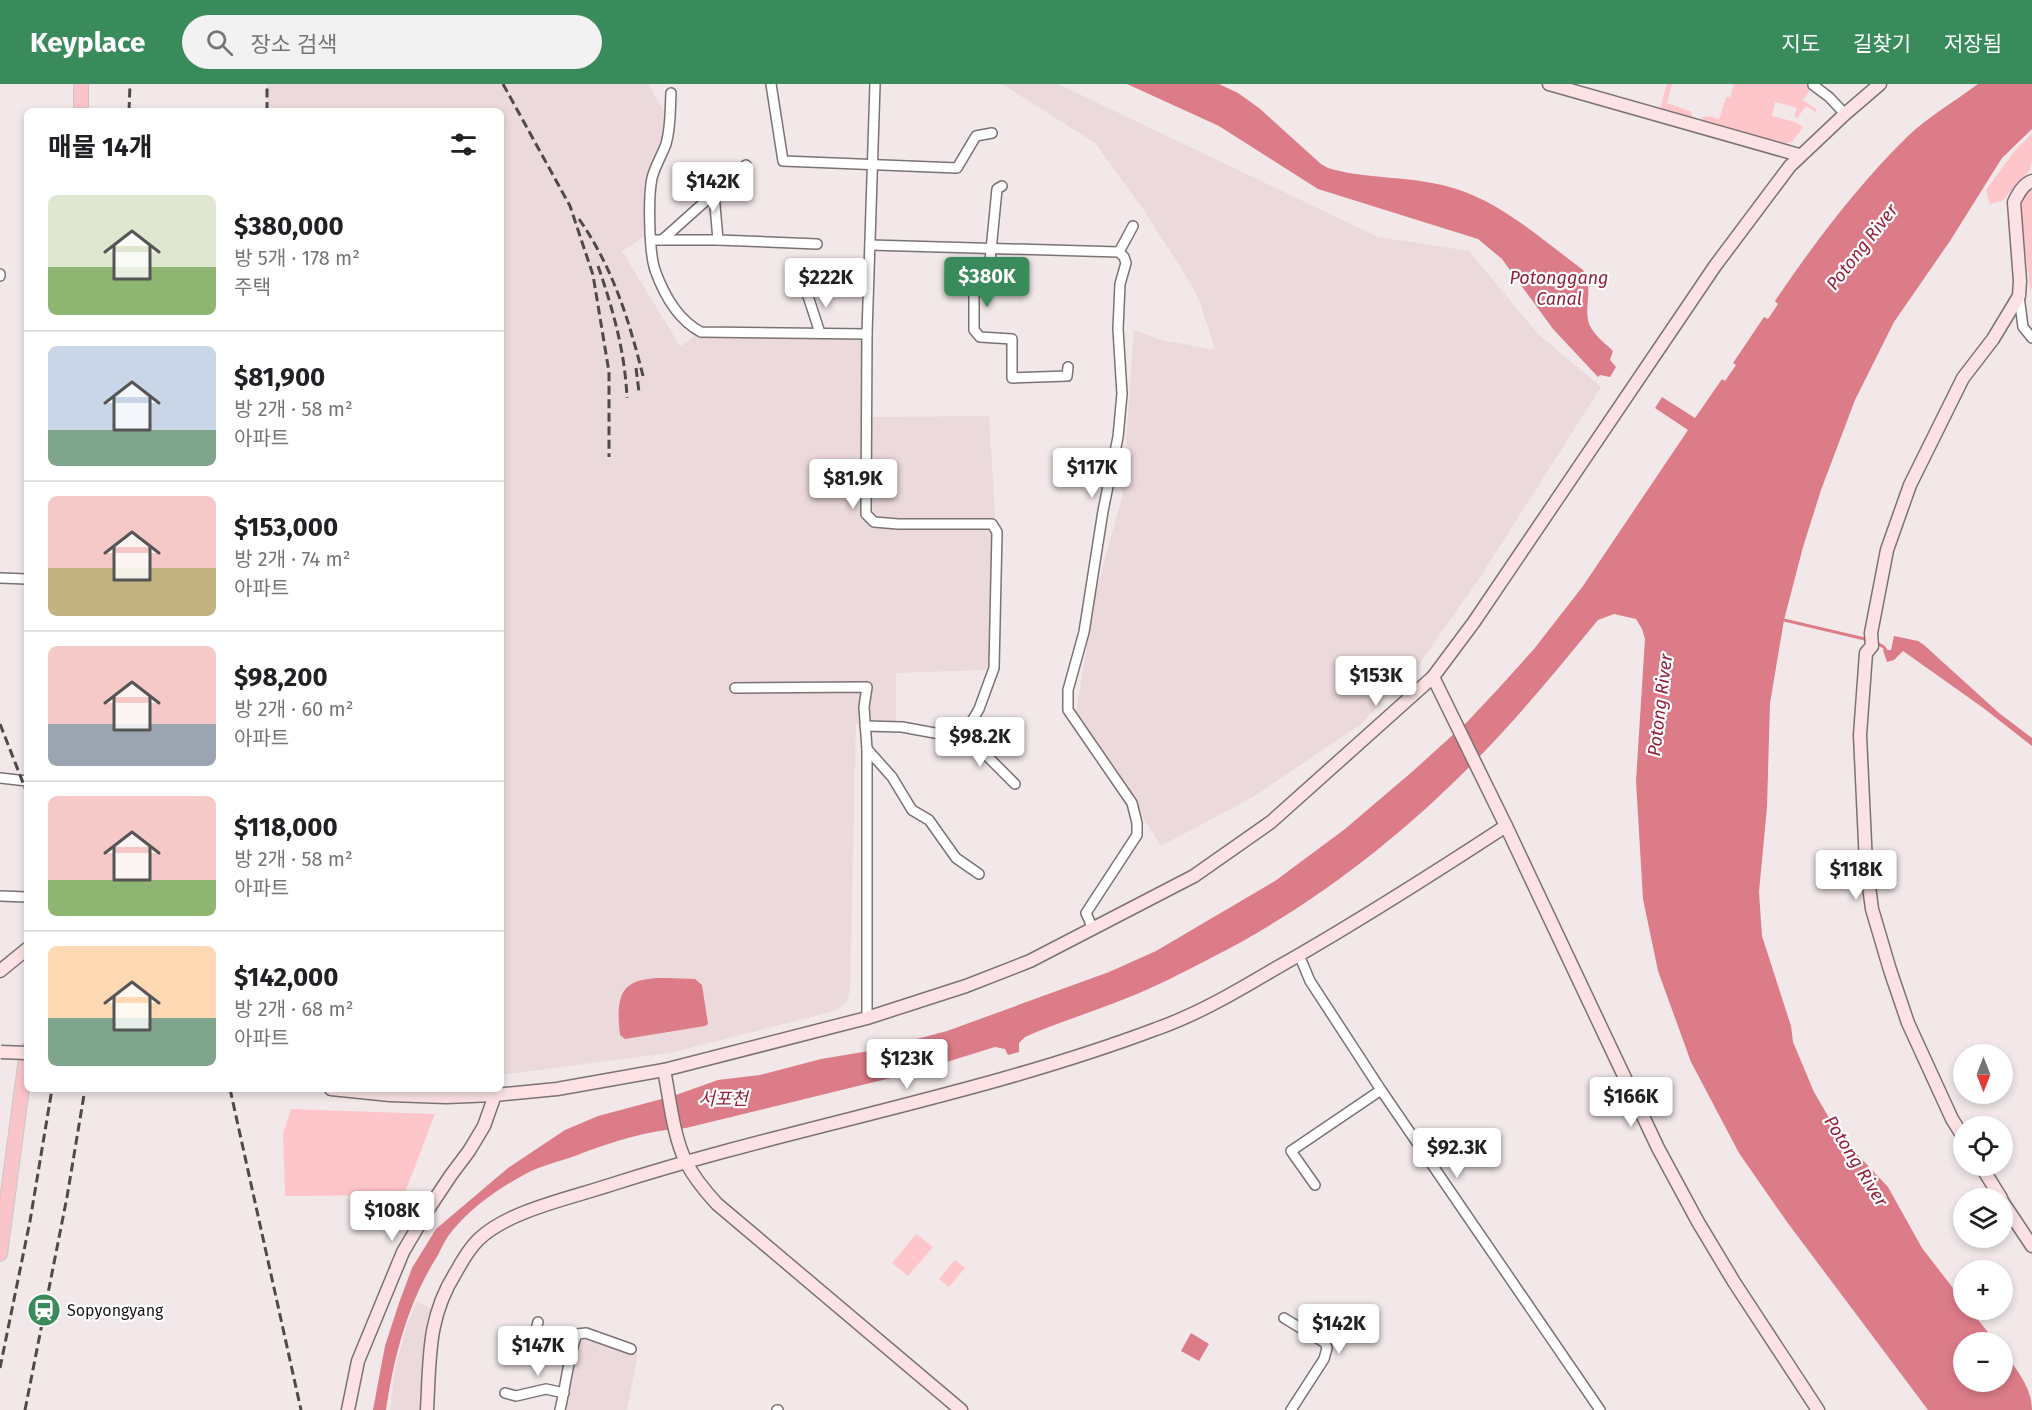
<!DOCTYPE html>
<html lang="ko">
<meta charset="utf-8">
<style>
body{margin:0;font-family:"Fira Sans","Noto Sans KR",sans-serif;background:#f2f2f2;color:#202124;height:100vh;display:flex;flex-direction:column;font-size:22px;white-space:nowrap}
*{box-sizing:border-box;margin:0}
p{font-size:20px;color:#757577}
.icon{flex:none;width:33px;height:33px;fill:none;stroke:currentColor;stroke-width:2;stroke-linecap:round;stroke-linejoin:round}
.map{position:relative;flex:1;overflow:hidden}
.side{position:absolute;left:24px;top:24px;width:480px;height:984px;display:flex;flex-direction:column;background:#fff;border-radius:9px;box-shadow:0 3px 9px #0003}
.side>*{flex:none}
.needle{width:39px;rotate:180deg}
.fabs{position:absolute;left:1953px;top:960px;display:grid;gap:12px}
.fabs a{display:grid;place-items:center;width:60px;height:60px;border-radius:50%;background:#fff;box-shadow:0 3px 9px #0003;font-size:30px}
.price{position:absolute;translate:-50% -51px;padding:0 14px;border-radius:6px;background:#fff;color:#222;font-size:20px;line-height:39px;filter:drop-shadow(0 2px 3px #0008)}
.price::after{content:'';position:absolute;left:50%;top:36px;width:18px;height:14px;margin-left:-9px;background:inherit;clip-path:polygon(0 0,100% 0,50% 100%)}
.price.current{background:#398b5c;color:#fff}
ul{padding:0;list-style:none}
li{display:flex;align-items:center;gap:18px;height:150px;padding:0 24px}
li+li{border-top:2px solid #e0e0e0}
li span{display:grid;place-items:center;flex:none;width:168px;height:120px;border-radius:9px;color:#555}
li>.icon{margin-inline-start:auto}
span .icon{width:72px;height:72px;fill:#fffc;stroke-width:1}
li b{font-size:26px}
h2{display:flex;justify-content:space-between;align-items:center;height:72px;padding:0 24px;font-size:26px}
header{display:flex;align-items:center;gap:36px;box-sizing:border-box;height:84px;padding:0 30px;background:#398b5c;color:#fff}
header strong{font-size:28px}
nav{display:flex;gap:33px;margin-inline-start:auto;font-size:21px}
.search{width:420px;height:54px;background:#f2f2f2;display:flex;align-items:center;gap:15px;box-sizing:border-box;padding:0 21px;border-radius:33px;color:#757577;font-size:22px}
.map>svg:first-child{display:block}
</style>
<header>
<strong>Keyplace</strong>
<div class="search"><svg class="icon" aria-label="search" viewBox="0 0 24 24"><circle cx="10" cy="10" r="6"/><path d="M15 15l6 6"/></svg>장소 검색</div>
<nav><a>지도</a><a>길찾기</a><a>저장됨</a></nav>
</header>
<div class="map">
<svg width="2032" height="1326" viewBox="0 0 2032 1326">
<rect width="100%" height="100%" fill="#f2e8e9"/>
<g fill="#ecd9db">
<polygon points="267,0 648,0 666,31 666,50 647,101 649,150 622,167 680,262 694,253 692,249 861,254 870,333 989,332 995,429 991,578 986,586 896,589 896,639 856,640 850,905 847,917 839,924 831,928 669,969 501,991 501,27 267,27"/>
<polygon points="1002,0 1058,0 1378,153 1469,167 1538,250 1601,303 1479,495 1420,579 1361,640 1253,713 1161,762 1076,629 1095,511 1122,413 1134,246 1161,256 1215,266 1200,218 1188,195 1143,125 1095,59"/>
<polygon points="417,1218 432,1225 425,1250 421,1326 390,1326 395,1285 407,1241"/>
<polygon points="582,1255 638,1270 627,1326 563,1326"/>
</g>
<g fill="#fec6cb">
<polygon points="1667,0 1672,0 1667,19 1690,27 1692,29 1692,34 1660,25"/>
<polygon points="1734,0 1809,0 1812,3 1803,16 1817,26 1816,28 1806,22 1797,34 1794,32 1797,24 1775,18 1772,32 1795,38 1803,43 1792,58 1783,60 1701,37 1703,33 1709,32 1719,35 1726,13 1730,13"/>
<polygon points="2032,49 2032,78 2029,87 2002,117 1990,120 1986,106 2013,69"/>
<polygon points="2032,105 2032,206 2030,204 2023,147 2018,127 2022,114"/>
<polygon points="291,1025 435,1030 404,1111 285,1112 283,1050"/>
<polygon points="916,1150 933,1163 908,1192 892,1179"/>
<polygon points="955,1176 965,1184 949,1203 939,1195"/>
</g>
<g fill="#dc7c88">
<path d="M 1127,0 L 1219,0 L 1238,9 L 1259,24 L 1321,80 L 1328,84 C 1365,95 1404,92 1442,101 C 1496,113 1540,154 1583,186 C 1595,203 1582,225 1590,242 C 1595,252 1606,260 1613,267 L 1610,276 L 1616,283 L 1610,293 L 1600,291 L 1598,293 L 1553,245 L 1502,175 L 1478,155 L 1318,105 L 1219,42 Z"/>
<path d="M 1978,0 L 2032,0 L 2032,45 L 2002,74 L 1950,157 L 1894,238 L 1855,316 L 1821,406 L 1803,463 L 1784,536 L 1770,619 L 1767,723 L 1759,808 L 1762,852 L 1791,942 L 1793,958 L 1814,1008 L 1839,1051 L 1888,1103 L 1922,1164 L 1963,1217 L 1964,1226 L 1970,1226 L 1996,1258 L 1964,1258 L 1964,1298 L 2002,1298 L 2003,1267 C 2016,1285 2032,1303 2032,1326 L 1928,1326 L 1787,1138 L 1739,1069 L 1691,978 L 1658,887 L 1643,815 L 1636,697 L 1645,555 L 1642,545 L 1636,535 L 1614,530 L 1598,536 C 1560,582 1523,628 1481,671 C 1403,752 1310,824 1209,875 C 1182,889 1155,903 1127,914 C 1093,928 1058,938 1025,953 L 1019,959 L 1019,968 L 1008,971 L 1005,965 L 995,963 L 911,989 L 686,1044 C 648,1046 611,1058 575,1072 C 557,1078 536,1083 520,1093 C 495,1107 470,1125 452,1147 C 446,1154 442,1163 438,1171 C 408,1218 394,1272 386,1326 L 373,1326 L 385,1262 L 399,1219 L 412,1184 L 436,1145 L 508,1084 L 565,1046 L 598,1032 L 673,1012 L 718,996 L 760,991 L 821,975 L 875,966 L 947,947 L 1109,888 L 1156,867 L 1275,797 L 1345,745 L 1413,687 L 1467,638 L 1498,605 L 1534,565 L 1583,502 L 1688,346 L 1655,324 L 1662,313 L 1695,334 L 1722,295 L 1725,297 L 1736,281 L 1733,279 L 1764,233 L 1768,235 L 1778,220 L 1775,217 C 1814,159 1858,101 1908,52 C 1928,33 1955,17 1978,0 Z"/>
<polygon points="1894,552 1918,557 1924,561 1999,629 2032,654 2032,662 1982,623 1903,567 1894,576 1887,578 1883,566 1891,566"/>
<path d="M 667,894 L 695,895 L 702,901 L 708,940 L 705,942 L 625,955 L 620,951 C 615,908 622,893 667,894 Z"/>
<polygon points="1191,1249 1209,1260 1199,1277 1181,1267"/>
</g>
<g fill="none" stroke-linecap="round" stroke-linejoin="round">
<g stroke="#dc7c88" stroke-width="3">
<polyline points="1784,536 1869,556"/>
<polyline points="1875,558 1884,563 1887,569"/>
</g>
<g stroke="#7b7272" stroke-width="12">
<g id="street">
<polyline points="771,0 783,77 957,84 976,52 992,49"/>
<polyline points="1813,1 1829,13 1845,30"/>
<path d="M 671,9 C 670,26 671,43 666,60 C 662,71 655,82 652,94 C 648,113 649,168 655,186 C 664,211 678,236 701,248 L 867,250"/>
<polyline points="1002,102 997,105 989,187 974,209 974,246 980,253 1012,255 1012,294 1067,292 1068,283"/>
<polyline points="714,110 718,156"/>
<polyline points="652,156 718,156 817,160"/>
<polyline points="662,156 746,81"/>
<polyline points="870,161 1119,168 1124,173 1126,179 1120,200 1118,245 1122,310 1118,353 1103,427 1084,548 1068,606 1068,626 1132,719 1137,739 1137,751 1086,829 1093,845"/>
<polyline points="1119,168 1133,142"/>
<polyline points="0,192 0,190"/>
<polyline points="807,209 820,249"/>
<polyline points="2019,212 2023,243 2032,254"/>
<polyline points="0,494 27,495"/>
<polyline points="735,604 867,603 864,623 867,665 867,934"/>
<polyline points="865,642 902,643 951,652 961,649 969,642 979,625 994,584 997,448 992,440 898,440 874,438 866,430 867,250 875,0"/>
<polyline points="961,649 988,673 1015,700"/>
<polyline points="867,665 892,693 912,726 929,736 956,774 979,790"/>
<polyline points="0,694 27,697"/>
<polyline points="0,812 27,813"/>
<polyline points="1299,871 1310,897 1381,1006 1600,1326"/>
<polyline points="1315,1101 1291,1067 1381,1006"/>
<polyline points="1284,1234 1325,1259 1327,1264 1324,1275 1291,1326"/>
<polyline points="538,1238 534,1252 536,1258 568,1278"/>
<polyline points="505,1309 516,1312 546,1305 564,1309"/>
<path d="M 560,1326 C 566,1300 568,1275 577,1250 L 586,1249 L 631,1265"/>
<polyline points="777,1326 778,1326"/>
</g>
</g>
<g stroke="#7b7272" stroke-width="15">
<g id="secondary">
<polyline points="1549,0 1799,71"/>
<polyline points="1433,593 1506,742 1658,1064 1698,1138 1734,1198 1818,1326"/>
<polyline points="0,887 27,865"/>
<path d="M 664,986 C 670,1015 673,1052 686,1078 C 694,1094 705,1107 717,1120 L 961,1326"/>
<polyline points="331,1005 390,1011 446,1013 495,1011 557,1005 664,986 867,934 966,902 1030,877 1194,792 1271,738 1433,593 1474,538 1715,182 1790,82 1845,30 1880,0"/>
<path d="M 1964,1054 L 1952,1035 L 1908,939 L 1890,886 L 1872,825 L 1866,780 L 1860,651 L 1866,569 L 1872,562 L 1871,549 L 1887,466 L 1910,401 L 1963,294 L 1993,255 L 2019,212 L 2020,197 L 2014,118 C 2018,110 2023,100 2032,97"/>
<polyline points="1981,1082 2001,1114"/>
<polyline points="2002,1117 2032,1162"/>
<polyline points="348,1326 358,1277 403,1168 429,1124 451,1091 469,1067 484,1042 495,1011"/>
<path d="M 427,1326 C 430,1274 427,1234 456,1188 C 462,1177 469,1165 478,1156 C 507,1127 571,1114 610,1101 C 790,1043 978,1012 1156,945 C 1199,930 1239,906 1278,883 C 1356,839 1431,791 1506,742"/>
</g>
</g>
<g stroke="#c8c7c7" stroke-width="16">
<g id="primary">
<polyline points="81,0 81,27"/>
<polyline points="0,1170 27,966"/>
</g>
</g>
<use href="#street" stroke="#fff" stroke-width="9"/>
<use href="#secondary" stroke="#fce2e5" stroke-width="12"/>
<use href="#primary" stroke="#f9c5cb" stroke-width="14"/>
<g stroke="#4f4a4a" stroke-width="3" stroke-dasharray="9 4.5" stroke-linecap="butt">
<polyline points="503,0 570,122 593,191 609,288 609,373"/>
<polyline points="129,27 130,0"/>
<polyline points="267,27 267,0"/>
<path d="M 579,135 C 613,184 629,236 643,292"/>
<path d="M 598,182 C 613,225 625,268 627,314"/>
<polyline points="636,284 639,308"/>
<polyline points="0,640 27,709"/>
<polyline points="230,1005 301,1326"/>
<polyline points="0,1284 30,1137 52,1005"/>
<polyline points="25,1326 67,1113 85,1005"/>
</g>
<g stroke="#7b7272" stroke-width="15" stroke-linecap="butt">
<polyline id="secondary-bridge" points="1,968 27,969"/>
</g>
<use href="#secondary-bridge" stroke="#fce2e5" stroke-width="12"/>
</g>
<defs>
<g id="station-disc" transform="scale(1.725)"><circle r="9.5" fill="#398b5c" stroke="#fff"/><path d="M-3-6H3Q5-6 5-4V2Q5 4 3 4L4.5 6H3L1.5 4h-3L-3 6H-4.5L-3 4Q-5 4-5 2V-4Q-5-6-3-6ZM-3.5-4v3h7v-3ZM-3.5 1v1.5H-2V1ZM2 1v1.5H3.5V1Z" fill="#fff"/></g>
</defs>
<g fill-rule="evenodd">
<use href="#station-disc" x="44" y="1226"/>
</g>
<g text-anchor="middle" stroke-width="4.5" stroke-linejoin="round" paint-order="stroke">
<g font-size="16" fill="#191616" stroke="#fff" text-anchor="start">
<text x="67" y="1232">Sopyongyang</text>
</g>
<g font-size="18" font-style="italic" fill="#93203b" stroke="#fff">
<text transform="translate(1862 163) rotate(-52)" y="6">Potong River</text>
<text x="1559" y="200">Potonggang<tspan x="1559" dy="21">Canal</tspan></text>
<text transform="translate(1660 621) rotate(-83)" y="6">Potong River</text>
<text x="723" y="1021">서포천</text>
<text transform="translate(1856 1077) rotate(58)" y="6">Potong River</text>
</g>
</g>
</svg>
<div class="fabs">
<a><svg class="needle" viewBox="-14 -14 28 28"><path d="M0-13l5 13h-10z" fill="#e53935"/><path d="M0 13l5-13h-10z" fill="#757577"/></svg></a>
<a><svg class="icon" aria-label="locate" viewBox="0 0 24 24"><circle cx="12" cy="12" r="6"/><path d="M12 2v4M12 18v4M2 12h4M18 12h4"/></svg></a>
<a><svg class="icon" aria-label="layers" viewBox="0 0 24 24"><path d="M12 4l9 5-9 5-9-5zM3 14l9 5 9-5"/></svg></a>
<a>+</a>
<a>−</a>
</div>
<b class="price" style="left:713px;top:129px">$142K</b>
<b class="price current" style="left:987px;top:224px">$380K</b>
<b class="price" style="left:826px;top:225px">$222K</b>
<b class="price" style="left:1092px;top:415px">$117K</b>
<b class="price" style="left:853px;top:426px">$81.9K</b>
<b class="price" style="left:1376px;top:623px">$153K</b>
<b class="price" style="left:980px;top:684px">$98.2K</b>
<b class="price" style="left:1856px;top:817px">$118K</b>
<b class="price" style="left:907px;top:1006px">$123K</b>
<b class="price" style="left:1631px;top:1044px">$166K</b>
<b class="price" style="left:1457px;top:1095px">$92.3K</b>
<b class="price" style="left:392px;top:1158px">$108K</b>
<b class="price" style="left:1339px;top:1271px">$142K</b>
<b class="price" style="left:538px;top:1293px">$147K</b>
<section class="side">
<h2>매물 14개<svg class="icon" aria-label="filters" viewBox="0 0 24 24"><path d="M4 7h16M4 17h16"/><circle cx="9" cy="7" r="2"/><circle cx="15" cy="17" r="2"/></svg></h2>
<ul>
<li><span style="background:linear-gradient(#dfe7d0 60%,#8fb573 0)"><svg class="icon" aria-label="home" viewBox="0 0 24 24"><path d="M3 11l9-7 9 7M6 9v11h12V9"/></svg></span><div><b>$380,000</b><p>방 5개 · 178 m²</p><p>주택</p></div></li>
<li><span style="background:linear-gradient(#c9d6e8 70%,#7fa58c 0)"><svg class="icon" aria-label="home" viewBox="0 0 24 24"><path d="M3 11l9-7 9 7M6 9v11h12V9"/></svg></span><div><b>$81,900</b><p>방 2개 · 58 m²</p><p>아파트</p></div></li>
<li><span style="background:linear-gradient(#f6c9c9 60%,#c2b280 0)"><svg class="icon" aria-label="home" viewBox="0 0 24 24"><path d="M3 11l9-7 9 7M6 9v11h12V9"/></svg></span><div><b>$153,000</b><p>방 2개 · 74 m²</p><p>아파트</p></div></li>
<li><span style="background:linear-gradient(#f6c9c9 65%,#9aa5b1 0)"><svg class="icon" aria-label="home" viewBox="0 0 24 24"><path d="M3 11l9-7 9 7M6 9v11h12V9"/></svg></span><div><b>$98,200</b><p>방 2개 · 60 m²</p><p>아파트</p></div></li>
<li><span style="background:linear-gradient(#f6c9c9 70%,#8fb573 0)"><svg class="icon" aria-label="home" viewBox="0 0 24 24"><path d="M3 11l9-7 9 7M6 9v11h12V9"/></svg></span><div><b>$118,000</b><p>방 2개 · 58 m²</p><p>아파트</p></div></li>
<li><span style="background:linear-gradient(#ffd9b3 60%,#7fa58c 0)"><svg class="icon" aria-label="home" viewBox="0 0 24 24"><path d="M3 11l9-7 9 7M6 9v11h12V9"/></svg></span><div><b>$142,000</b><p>방 2개 · 68 m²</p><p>아파트</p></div></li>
</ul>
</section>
</div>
